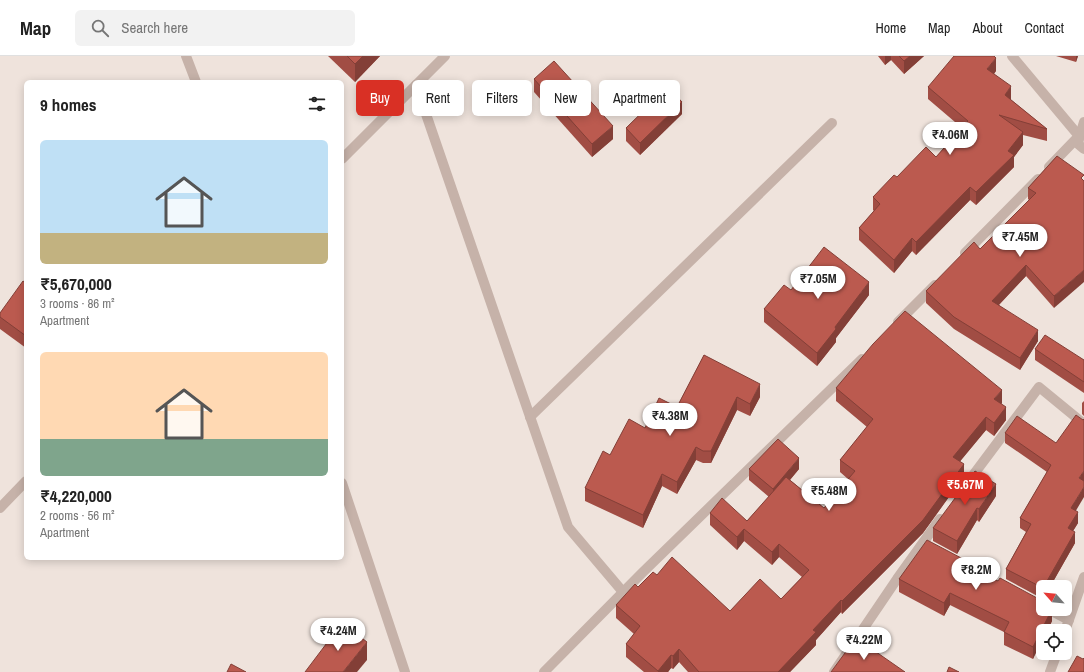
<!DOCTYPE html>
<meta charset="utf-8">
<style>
body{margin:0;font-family:"Archivo Narrow",sans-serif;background:#f2f2f2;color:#222;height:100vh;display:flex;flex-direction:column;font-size:15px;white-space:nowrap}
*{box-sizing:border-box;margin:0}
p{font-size:13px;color:#767676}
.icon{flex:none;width:22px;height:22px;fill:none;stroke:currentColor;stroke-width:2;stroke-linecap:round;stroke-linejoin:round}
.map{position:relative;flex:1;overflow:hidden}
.side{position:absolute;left:24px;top:24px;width:320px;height:480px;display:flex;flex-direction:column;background:#fff;border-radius:6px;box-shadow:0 2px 10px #0003}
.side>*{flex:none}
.hud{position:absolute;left:356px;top:24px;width:380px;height:36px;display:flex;gap:8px}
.needle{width:26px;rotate:297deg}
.controls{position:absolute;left:1036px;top:524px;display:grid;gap:8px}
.controls a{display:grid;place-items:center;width:36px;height:36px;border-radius:6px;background:#fff;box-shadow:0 2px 10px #0003;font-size:20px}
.price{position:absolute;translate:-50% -34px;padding:0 9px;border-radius:14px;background:#fff;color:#222;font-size:13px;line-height:26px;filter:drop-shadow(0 1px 2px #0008)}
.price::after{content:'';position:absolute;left:50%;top:24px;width:12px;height:9px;margin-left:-6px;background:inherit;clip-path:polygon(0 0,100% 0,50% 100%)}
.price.selected{background:#d93025;color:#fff}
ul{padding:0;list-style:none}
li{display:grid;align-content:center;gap:8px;height:212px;padding:0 16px}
li span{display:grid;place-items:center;height:124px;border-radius:6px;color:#555}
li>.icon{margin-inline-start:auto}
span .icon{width:72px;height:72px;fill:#fffc;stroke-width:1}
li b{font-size:17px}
h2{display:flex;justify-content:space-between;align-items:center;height:48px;padding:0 16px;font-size:17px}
.tag{padding:0 14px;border-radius:6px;background:#fff;box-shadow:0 2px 10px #0003;font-size:14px;line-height:36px}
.tag.selected{background:#d93025;color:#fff}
header{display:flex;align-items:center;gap:24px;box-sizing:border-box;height:56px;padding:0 20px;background:#fff;border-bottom:1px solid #e0e0e0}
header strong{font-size:19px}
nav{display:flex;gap:22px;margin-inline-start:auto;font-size:14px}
.search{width:280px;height:36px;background:#f2f2f2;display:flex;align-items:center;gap:10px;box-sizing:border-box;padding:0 14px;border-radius:6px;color:#767676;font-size:15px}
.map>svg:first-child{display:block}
</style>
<header>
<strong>Map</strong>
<div class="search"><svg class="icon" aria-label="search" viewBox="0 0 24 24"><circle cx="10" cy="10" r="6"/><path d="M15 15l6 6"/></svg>Search here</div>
<nav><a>Home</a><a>Map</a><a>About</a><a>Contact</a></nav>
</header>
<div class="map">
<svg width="1084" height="616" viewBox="0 0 1084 616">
<rect width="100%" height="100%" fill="#efe3dc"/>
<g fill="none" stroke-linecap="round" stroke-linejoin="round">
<g stroke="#c6b2a9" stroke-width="10">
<polyline points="186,0 196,26"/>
<polyline points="1012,0 1079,80 1078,88 1084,93"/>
<polyline points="416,29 568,471 623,536"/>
<polyline points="1078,86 1084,66"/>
<polyline points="342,103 445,0"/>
<polyline points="1049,111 1079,80"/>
<polyline points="965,197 1038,123"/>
<polyline points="898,266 935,229"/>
<polyline points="530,361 832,67"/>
<polyline points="968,426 1039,331 1084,368"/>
<polyline points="342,427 405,616"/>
<polyline points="0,452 26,425"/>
<polyline points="1048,553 1069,564"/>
<polyline points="1065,575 1084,521"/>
<polyline points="544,616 642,517 862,303"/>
<polyline points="834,616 897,523 940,463"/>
<polyline points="1050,616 1057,597"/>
</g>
</g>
<g fill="#a14d44">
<polygon points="328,0 380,0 355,26"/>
<polygon points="878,0 924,0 904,18 891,4 885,9"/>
<polygon points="1056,0 1078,0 1076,6"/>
<polygon points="996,15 994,18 1011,43 1010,43 1047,73 1047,85 1023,79 1023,89 1014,101 1014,111 976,149 970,144 916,199 912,195 894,217 859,184 859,172 874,155 873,154 873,141 897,121 936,101 962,72 928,43 928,31"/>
<polygon points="534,23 613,83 592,101 534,36"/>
<polygon points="682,58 640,99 626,85 626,72"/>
<polygon points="1057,100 1054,252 1026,220 999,249 1038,285 1020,314 954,273 926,247 926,235 980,193 1029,144 1028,143 1028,132"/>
<polygon points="26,227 26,292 0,273 0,257"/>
<polygon points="791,234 869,239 836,282 836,286 817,310 764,266 764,253"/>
<polygon points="1035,293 1084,304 1084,337 1035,304"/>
<polygon points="704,299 760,341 750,360 737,354 711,407 703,407 696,404 677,438 662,430 643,472 585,445 585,432 610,399 645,372 677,351"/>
<polygon points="836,332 1002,347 1001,348 1006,364 994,380 986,374 960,405 964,420 923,477 842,558 841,556 816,584 816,589 790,616 688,616 679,606 673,613 671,612 668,616 644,616 626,601 626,588 634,578 616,562 616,549 638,531 657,519 730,555 781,543 802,521 779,501 772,509 744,485 737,494 710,469 710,457 747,465 769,441 749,424 749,413 799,413 790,424 824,452 848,423 840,416 840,404 867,371 836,345"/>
<polygon points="1084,345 1084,360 1082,358 1082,347"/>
<polygon points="1005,377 1056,387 1076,455 1078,467 1073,475 1075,487 1050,531 1043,531 1043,543 1006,523 1006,513 1026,476 1020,472 1020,462 1047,416 1005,387"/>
<polygon points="996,440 979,466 977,464 957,498 933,485 933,472"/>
<polygon points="965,508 1037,545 1052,565 1047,575 1043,575 1033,603 1004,589 1004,576 950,549 944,560 899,536 899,523"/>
</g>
<g fill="#833f37">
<polygon points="363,0 380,0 355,26 355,8"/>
<polygon points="885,0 891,0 891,4 885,9"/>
<polygon points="910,0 924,0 904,18 904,5"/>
<polygon points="1076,0 1078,0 1076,6"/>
<polygon points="996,2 996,15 987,26 987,13"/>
<polygon points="1011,30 1011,43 1005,51 1005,39"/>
<polygon points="682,46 682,58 640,99 640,87"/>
<polygon points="613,70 613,83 592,101 592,88"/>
<polygon points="1023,76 1023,89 1014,101 1014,111 976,149 976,136"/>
<polygon points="970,131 970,144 916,199 916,186"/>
<polygon points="912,182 912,195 894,217 894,204"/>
<polygon points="1026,209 1026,220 992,256 992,245"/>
<polygon points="1084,214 1084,226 1054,252 1054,240"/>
<polygon points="869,226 869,239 836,282 836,286 817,310 817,297 835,271"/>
<polygon points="1038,274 1038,285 1020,314 1020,302"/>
<polygon points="760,328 760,341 750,360 750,348"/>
<polygon points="1002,334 1002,347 994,356 994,343"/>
<polygon points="737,341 737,354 711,407 711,395"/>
<polygon points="1006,351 1006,364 994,380 994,367"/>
<polygon points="986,361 986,374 953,414 953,401"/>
<polygon points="696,391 696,404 677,438 677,426"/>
<polygon points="799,402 799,413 773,444 773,433"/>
<polygon points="964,408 964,420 923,477 842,558 842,545"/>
<polygon points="1084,415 1084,426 1079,422"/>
<polygon points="662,418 662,430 643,472 643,459"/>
<polygon points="996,428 996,440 979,466 979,453"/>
<polygon points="1084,431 1084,441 1071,463 1071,452"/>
<polygon points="977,452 977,464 957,498 957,485"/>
<polygon points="1078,456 1078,467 1068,483 1068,472"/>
<polygon points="744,473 744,485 737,494 737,481"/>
<polygon points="1075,476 1075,487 1050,531 1044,531"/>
<polygon points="779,488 779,501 772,509 772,496"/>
<polygon points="950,537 950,549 944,560 944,547"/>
<polygon points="841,544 841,556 816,584 816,589 790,616 778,616 813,574"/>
<polygon points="1052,553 1052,565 1047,575 1043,575 1043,583 1033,603 1033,591"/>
<polygon points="367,586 367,604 357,616 343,616"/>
<polygon points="679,593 679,606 673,613 673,600"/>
<polygon points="671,599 671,612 668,616 658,616 658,615"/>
</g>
<g fill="#bb5a4f" stroke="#833f37">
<polygon points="347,0 363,0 355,8"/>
<polygon points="899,0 910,0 904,5"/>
<polygon points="954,0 994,0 996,2 987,13 1011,30 1005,39 1047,73 999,59 1023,76 1008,95 1014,99 976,136 970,131 916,186 912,182 894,204 859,172 880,148 873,141 894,119 897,121 926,91 936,101 968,65 928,31"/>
<polygon points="554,5 613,70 592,88 534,23"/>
<polygon points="668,31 682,46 640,87 626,72"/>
<polygon points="1057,100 1084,119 1081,122 1084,125 1084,214 1054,240 1026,209 992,245 1038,274 1020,302 954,261 926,235 974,186 980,193 1036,137 1028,132"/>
<polygon points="824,191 869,226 835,271 836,273 817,297 764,253 784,229 791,234"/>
<polygon points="23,225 26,227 26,280 0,261 0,257"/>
<polygon points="905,255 1002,334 994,343 1006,351 994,367 986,361 953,401 964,408 923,464 842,545 841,544 813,574 816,576 778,616 699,616 679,593 673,600 671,599 658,615 626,588 640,570 616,549 635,528 638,531 653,516 657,519 672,501 730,555 760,523 781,543 809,514 779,488 772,496 744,473 737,481 710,457 722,442 747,465 786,421 824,452 855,415 840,404 873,363 836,332 873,288"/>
<polygon points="1045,279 1084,304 1084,326 1035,293"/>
<polygon points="704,299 760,328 750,348 737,341 711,395 703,395 696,391 677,426 662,418 643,459 585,432 603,395 610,399 629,363 645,372 659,342 677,351"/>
<polygon points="1076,359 1083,364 1084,363 1084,415 1079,422 1084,425 1084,431 1071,452 1078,456 1068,472 1075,476 1043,532 1006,513 1031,468 1020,462 1051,409 1005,377 1017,360 1056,387"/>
<polygon points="778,383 799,402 773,433 749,413"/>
<polygon points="975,415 996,428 979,453 977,452 957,485 933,472"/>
<polygon points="927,484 965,504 963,507 998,525 1000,522 1037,542 1036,544 1043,548 1043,553 1052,553 1033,591 1004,576 1009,566 950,537 944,547 899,523"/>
<polygon points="342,567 367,586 343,616 305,616"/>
<polygon points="856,582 905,616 831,616"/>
<polygon points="1077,600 1083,603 1084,602 1084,616 1068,616"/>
<polygon points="231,608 246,616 227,616"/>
<polygon points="949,611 959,616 947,616"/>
</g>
</svg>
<div class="controls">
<a><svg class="needle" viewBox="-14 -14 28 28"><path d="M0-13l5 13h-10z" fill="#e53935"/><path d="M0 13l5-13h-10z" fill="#767676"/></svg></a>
<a><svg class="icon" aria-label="locate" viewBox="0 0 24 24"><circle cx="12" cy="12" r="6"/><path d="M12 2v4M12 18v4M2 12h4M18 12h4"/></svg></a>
</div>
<b class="price" style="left:950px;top:100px">₹4.06M</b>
<b class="price" style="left:1020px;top:202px">₹7.45M</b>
<b class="price" style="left:818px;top:244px">₹7.05M</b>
<b class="price" style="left:670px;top:381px">₹4.38M</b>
<b class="price selected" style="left:965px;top:450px">₹5.67M</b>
<b class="price" style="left:829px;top:456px">₹5.48M</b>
<b class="price" style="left:976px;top:535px">₹8.2M</b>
<b class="price" style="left:338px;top:596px">₹4.24M</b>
<b class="price" style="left:864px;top:605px">₹4.22M</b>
<div class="hud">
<a class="tag selected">Buy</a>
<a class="tag">Rent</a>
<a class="tag">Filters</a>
<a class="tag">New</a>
<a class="tag">Apartment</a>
</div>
<section class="side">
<h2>9 homes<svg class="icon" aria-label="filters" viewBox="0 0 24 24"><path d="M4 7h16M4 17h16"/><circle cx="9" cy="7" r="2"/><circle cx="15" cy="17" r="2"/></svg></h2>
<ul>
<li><span style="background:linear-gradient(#bfe0f5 75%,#c2b280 0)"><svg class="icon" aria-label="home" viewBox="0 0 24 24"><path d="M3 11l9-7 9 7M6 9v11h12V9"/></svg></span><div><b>₹5,670,000</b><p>3 rooms · 86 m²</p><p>Apartment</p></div></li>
<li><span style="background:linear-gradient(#ffd9b3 70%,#7fa58c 0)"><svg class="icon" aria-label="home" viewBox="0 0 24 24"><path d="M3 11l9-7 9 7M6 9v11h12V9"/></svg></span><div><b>₹4,220,000</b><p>2 rooms · 56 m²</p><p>Apartment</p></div></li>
</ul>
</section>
</div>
